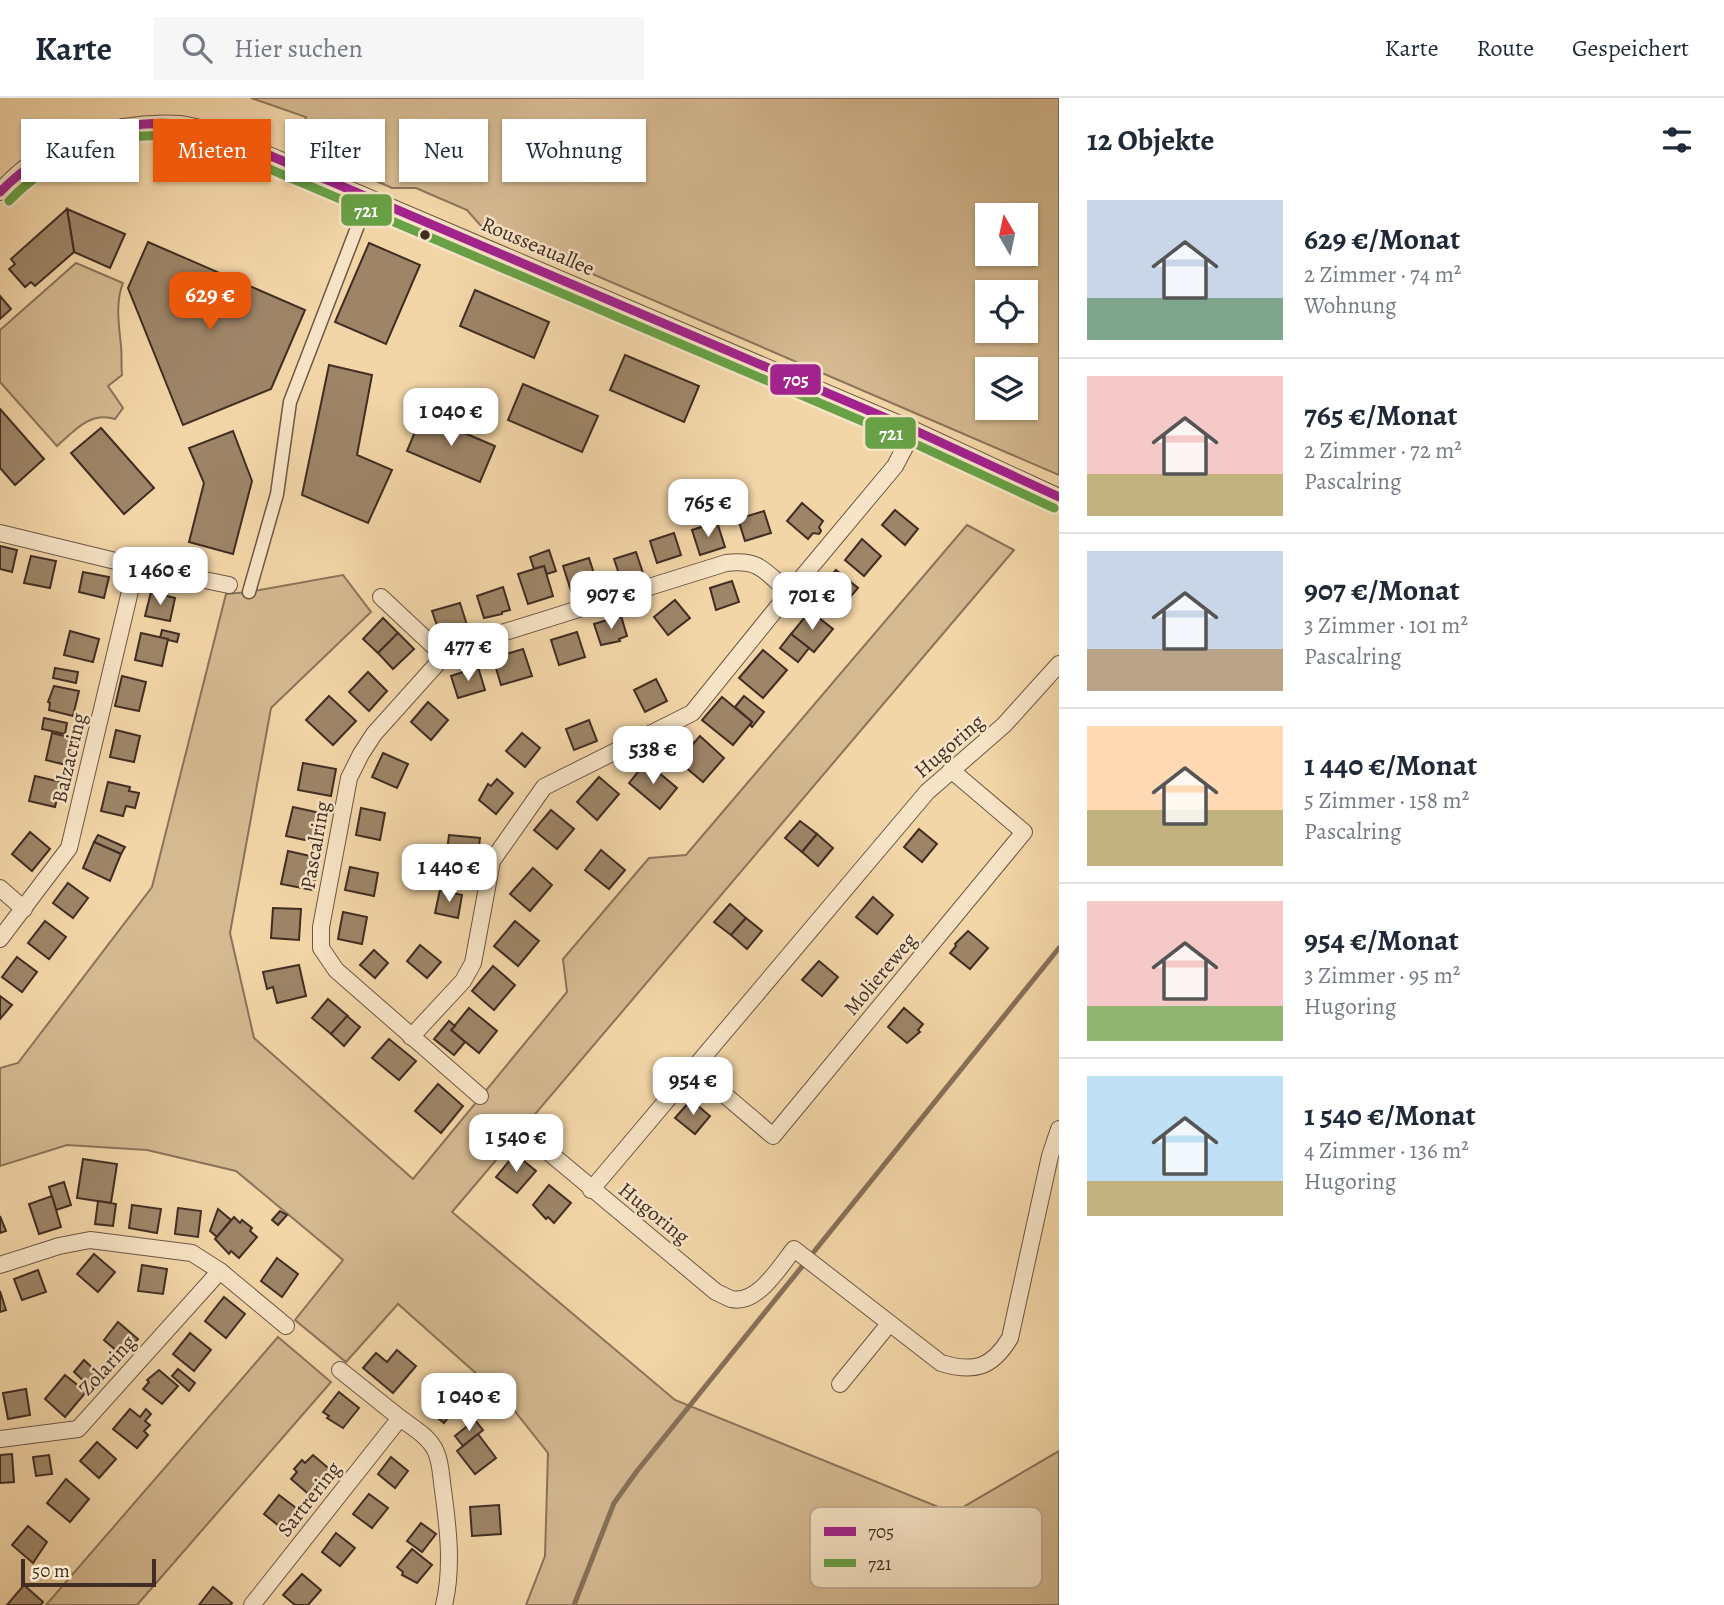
<!DOCTYPE html>
<html lang="de">
<meta charset="utf-8">
<style>
body{margin:0;font-family:Alegreya,serif;background:#f6f6f7;color:#1f2937;height:100vh;display:flex;flex-direction:column;font-size:26px;white-space:nowrap}
*{box-sizing:border-box;margin:0}
p{font-size:23px;color:#747a83}
.icon{flex:none;width:38px;height:38px;fill:none;stroke:currentColor;stroke-width:2;stroke-linecap:round;stroke-linejoin:round}
.map{position:relative;flex:1;overflow:hidden}
.panel{display:flex;flex-direction:column;background:#fff;width:665px}
.panel>*{flex:none}
.guide{position:absolute;left:21px;top:21px;width:665px;height:63px;display:flex;gap:14px}
.needle{width:46px;rotate:351deg}
.tools{position:absolute;left:975px;top:105px;display:grid;gap:14px}
.tools a{display:grid;place-items:center;width:63px;height:63px;border-radius:0px;background:#fff;box-shadow:0 2px 5px #0004;font-size:35px}
.scale{position:absolute;left:21px;bottom:18px;width:135px;box-sizing:border-box;padding-left:7px;border:4px solid #412d23;border-top:0;font-size:19px;line-height:24px;white-space:nowrap;color:#412d23;-webkit-text-stroke:5px #f7e4c6;paint-order:stroke}
.price{position:absolute;translate:-50% -60px;padding:0 16px;border-radius:14px;background:#fff;color:#222;font-size:23px;line-height:46px;filter:drop-shadow(0 2px 4px #0008)}
.price::after{content:'';position:absolute;left:50%;top:42px;width:21px;height:16px;margin-left:-10px;background:inherit;clip-path:polygon(0 0,100% 0,50% 100%)}
.price.active{background:#ea580c;color:#fff}
ul{padding:0;list-style:none}
li{display:flex;align-items:center;gap:21px;height:175px;padding:0 28px}
li+li{border-top:2px solid #e0e1e3}
li span{display:grid;place-items:center;flex:none;width:196px;height:140px;border-radius:0px;color:#555}
li>.icon{margin-inline-start:auto}
span .icon{width:84px;height:84px;fill:#fffc;stroke-width:1}
li b{font-size:30px}
h2{display:flex;justify-content:space-between;align-items:center;height:84px;padding:0 28px;font-size:30px}
.tag{padding:0 24px;border-radius:0px;background:#fff;box-shadow:0 2px 5px #0004;font-size:24px;line-height:63px}
.tag.active{background:#ea580c;color:#fff}
header{display:flex;align-items:center;gap:42px;box-sizing:border-box;height:98px;padding:0 35px;background:#fff;border-bottom:2px solid #e0e1e3}
header strong{font-size:33px}
nav{display:flex;gap:38px;margin-inline-start:auto;font-size:24px}
.search{width:490px;height:63px;background:#f6f6f7;display:flex;align-items:center;gap:18px;box-sizing:border-box;padding:0 24px;border-radius:0px;color:#747a83;font-size:26px}
main{display:flex;flex:1;min-height:0}
.map>svg:first-child{display:block}
</style>
<header>
<strong>Karte</strong>
<div class="search"><svg class="icon" aria-label="search" viewBox="0 0 24 24"><circle cx="10" cy="10" r="6"/><path d="M15 15l6 6"/></svg>Hier suchen</div>
<nav><a>Karte</a><a>Route</a><a>Gespeichert</a></nav>
</header>
<main>
<div class="map">
<svg width="1059" height="1507" viewBox="0 0 1059 1507">
<rect width="100%" height="100%" fill="#f3d6a8"/>
<filter id="stains"><feTurbulence type="fractalNoise" baseFrequency=".00286" numOctaves="4"/><feColorMatrix values="0 0 0 0 .2 0 0 0 0 .09 0 0 0 0 .02 0 0 0 .5 -.17"/></filter>
<radialGradient id="worn" r=".72"><stop offset=".6" stop-color="#630" stop-opacity="0"/><stop offset="1" stop-color="#630" stop-opacity=".3"/></radialGradient>
<g fill="#d5b991" stroke="#8b735a" stroke-width="2" fill-rule="evenodd">
<path d="M 251,0 L 1059,0 L 1059,377 L 481,128 L 467,112 L 416,90 L 392,90 L 295,47 L 306,19 ZM 987,117 L 1026,117 L 1026,156 L 987,156 ZM 987,194 L 1026,194 L 1026,233 L 987,233 ZM 987,271 L 1026,271 L 1026,310 L 987,310 Z"/>
<path d="M 76,165 L 123,185 C 115,205 119,227 121,248 C 122,257 121,267 122,277 L 108,288 L 123,310 L 115,321 C 90,313 74,333 57,348 L 0,284 L 0,232 Z"/>
<polygon points="967,427 1014,452 452,1114 675,1302 953,1415 1059,1353 1059,1507 526,1507 545,1458 548,1355 506,1302 398,1206 346,1264 295,1222 343,1162 236,1073 147,1052 67,1047 0,1068 0,970 18,965 152,789 226,496 249,494 343,477 371,514 271,610 230,835 254,940 413,1081 567,894 563,861 649,760 686,757"/>
<polygon points="278,1239 331,1284 137,1507 46,1507"/>
</g>
<g fill="none" stroke-linecap="round" stroke-linejoin="round">
<polyline stroke="#877058" stroke-width="5" points="574,1507 614,1405 637,1373 1059,850"/>
</g>
<g fill="#9e8568" stroke="#412d23" stroke-width="2">
<polygon points="67,111 125,136 110,170 74,154"/>
<polygon points="67,111 74,154 35,188 31,184 25,189 9,171 15,166 11,161"/>
<polygon points="148,144 305,212 271,291 183,327 128,190"/>
<polygon points="369,145 420,167 386,246 335,224"/>
<polygon points="475,192 549,224 534,260 460,228"/>
<polygon points="0,198 11,211 0,221"/>
<polygon points="625,257 699,288 684,324 610,292"/>
<polygon points="329,267 372,277 357,357 392,372 368,425 302,397"/>
<polygon points="523,286 598,318 582,354 508,322"/>
<polygon points="0,311 44,361 15,387 0,370"/>
<polygon points="422,317 495,348 480,384 407,353"/>
<polygon points="101,330 154,390 124,416 71,355"/>
<polygon points="233,333 252,383 233,456 189,444 204,385 189,350"/>
<polygon points="802,405 823,423 819,429 821,433 819,436 813,435 808,441 787,423"/>
<polygon points="895,412 918,431 905,447 882,427"/>
<polygon points="764,413 771,435 745,443 738,421"/>
<polygon points="717,424 725,449 700,457 692,432"/>
<polygon points="674,435 681,457 657,465 650,443"/>
<polygon points="862,441 881,458 864,478 845,462"/>
<polygon points="0,448 17,452 12,474 0,471"/>
<polygon points="549,452 556,473 547,476 544,468 534,471 530,459"/>
<polygon points="636,454 643,475 621,482 614,461"/>
<polygon points="31,458 56,463 50,490 24,485"/>
<polygon points="589,460 597,485 571,493 563,468"/>
<polygon points="544,468 553,498 528,506 518,476"/>
<polygon points="836,472 858,490 835,517 813,498"/>
<polygon points="83,474 109,479 104,500 79,494"/>
<polygon points="732,483 739,504 716,512 710,490"/>
<polygon points="503,489 510,512 502,514 502,516 484,520 477,498"/>
<polygon points="151,494 175,500 170,523 145,518"/>
<polygon points="675,502 690,520 668,537 654,519"/>
<polygon points="460,505 467,527 440,536 432,513"/>
<polygon points="810,513 833,531 814,554 791,536"/>
<polygon points="621,518 627,538 619,541 620,543 601,547 594,526"/>
<polygon points="383,520 398,535 378,555 363,541"/>
<polygon points="162,532 179,536 177,544 160,540"/>
<polygon points="70,533 99,541 93,564 64,557"/>
<polygon points="577,534 585,559 559,567 551,542"/>
<polygon points="141,535 168,541 162,568 135,562"/>
<polygon points="398,535 414,551 393,571 378,555"/>
<polygon points="791,536 809,550 798,564 780,550"/>
<polygon points="523,551 532,578 501,587 493,560"/>
<polygon points="763,552 787,572 763,600 739,580"/>
<polygon points="478,569 485,592 458,600 451,578"/>
<polygon points="55,570 78,574 76,585 53,580"/>
<polygon points="368,574 387,593 369,613 349,594"/>
<polygon points="122,578 146,584 139,613 115,608"/>
<polygon points="656,581 667,603 645,614 634,592"/>
<polygon points="54,588 79,593 73,618 49,612 50,605 48,604"/>
<polygon points="329,598 356,623 333,647 306,622"/>
<polygon points="744,598 764,614 752,629 750,627 752,624 735,609"/>
<polygon points="722,599 752,624 733,647 702,622"/>
<polygon points="428,604 448,622 431,642 411,624"/>
<polygon points="44,620 67,625 65,636 42,631"/>
<polygon points="589,622 597,643 574,652 566,631"/>
<polygon points="116,632 140,638 134,664 110,659"/>
<polygon points="52,635 77,641 70,668 46,662"/>
<polygon points="522,635 540,650 525,669 506,653"/>
<polygon points="700,638 724,660 703,684 678,663"/>
<polygon points="383,655 408,666 397,690 372,679"/>
<polygon points="646,664 677,690 660,711 629,685"/>
<polygon points="303,665 336,671 331,698 298,692"/>
<polygon points="35,678 61,684 55,709 29,703"/>
<polygon points="599,679 619,696 597,722 577,704"/>
<polygon points="497,681 513,695 496,716 479,702 488,686 491,688"/>
<polygon points="108,684 130,689 129,693 139,695 135,710 126,708 123,718 101,713"/>
<polygon points="293,709 325,716 319,745 286,738"/>
<polygon points="361,710 385,715 380,742 356,737"/>
<polygon points="551,712 574,731 557,751 534,732"/>
<polygon points="800,723 817,736 802,754 785,740"/>
<polygon points="919,731 937,746 922,764 904,749"/>
<polygon points="30,734 50,751 32,773 12,756"/>
<polygon points="817,736 833,750 818,768 802,754"/>
<polygon points="98,737 125,749 121,756 94,744"/>
<polygon points="449,737 480,740 476,772 445,768"/>
<polygon points="94,744 121,756 110,783 83,770"/>
<polygon points="601,752 625,772 609,791 585,772"/>
<polygon points="288,753 319,760 313,792 281,786"/>
<polygon points="350,769 378,775 374,798 345,792"/>
<polygon points="533,770 552,787 530,813 510,796"/>
<polygon points="68,785 88,800 73,820 53,805"/>
<polygon points="440,792 462,797 458,820 435,815"/>
<polygon points="873,799 893,817 877,836 856,819"/>
<polygon points="730,806 746,820 731,837 714,824"/>
<polygon points="273,810 301,811 299,842 271,840"/>
<polygon points="343,814 367,819 362,846 338,841"/>
<polygon points="746,820 762,833 747,851 731,837"/>
<polygon points="45,823 66,839 49,861 28,845"/>
<polygon points="515,823 539,843 518,868 494,848"/>
<polygon points="968,833 988,850 970,871 950,855 956,848 955,846"/>
<polygon points="420,847 441,864 427,880 407,863"/>
<polygon points="374,852 388,865 375,880 360,867"/>
<polygon points="17,859 37,874 22,894 2,879"/>
<polygon points="819,863 838,879 822,898 802,882"/>
<polygon points="299,867 306,898 277,905 273,889 267,891 263,874"/>
<polygon points="493,868 515,887 494,912 472,893"/>
<polygon points="0,898 12,907 0,921"/>
<polygon points="328,901 348,918 331,936 312,920"/>
<polygon points="469,910 497,933 479,955 451,932"/>
<polygon points="904,910 923,926 918,932 920,934 907,945 888,929"/>
<polygon points="347,918 360,929 344,948 331,936"/>
<polygon points="449,923 455,928 451,932 465,944 454,957 434,941"/>
<polygon points="389,941 416,963 399,982 372,960"/>
<polygon points="438,986 463,1008 441,1035 415,1013"/>
<polygon points="691,1002 710,1018 695,1036 675,1020"/>
<polygon points="515,1056 536,1073 517,1095 496,1079"/>
<polygon points="83,1061 117,1066 111,1105 77,1100"/>
<polygon points="64,1084 71,1107 56,1112 49,1089"/>
<polygon points="549,1087 571,1105 554,1125 548,1119 546,1121 533,1107"/>
<polygon points="52,1098 61,1129 39,1136 29,1106"/>
<polygon points="98,1103 116,1106 113,1128 95,1126"/>
<polygon points="132,1107 161,1111 157,1135 129,1130"/>
<polygon points="178,1110 201,1113 198,1139 175,1136"/>
<polygon points="218,1111 231,1122 217,1139 210,1133"/>
<polygon points="280,1113 287,1117 278,1127 272,1122"/>
<polygon points="0,1118 6,1133 0,1135"/>
<polygon points="234,1119 240,1125 242,1122 252,1130 250,1133 257,1139 239,1160 231,1153 229,1156 215,1141"/>
<polygon points="94,1156 115,1174 98,1194 77,1176"/>
<polygon points="277,1160 298,1176 282,1199 261,1183"/>
<polygon points="142,1167 167,1171 163,1196 138,1193"/>
<polygon points="38,1172 46,1194 22,1202 14,1181"/>
<polygon points="0,1193 6,1212 0,1214"/>
<polygon points="224,1199 245,1216 226,1240 205,1223"/>
<polygon points="118,1224 138,1241 123,1258 104,1242"/>
<polygon points="190,1235 211,1252 194,1273 173,1256"/>
<polygon points="397,1252 416,1268 393,1295 363,1270 376,1255 387,1264"/>
<polygon points="84,1262 97,1274 87,1286 74,1274"/>
<polygon points="178,1271 195,1285 189,1293 172,1278"/>
<polygon points="159,1272 178,1288 162,1306 143,1291 149,1284 147,1282"/>
<polygon points="65,1277 86,1294 65,1319 45,1301"/>
<polygon points="26,1291 30,1317 8,1321 3,1295"/>
<polygon points="441,1293 458,1307 444,1325 427,1311"/>
<polygon points="339,1294 359,1310 343,1330 327,1320 329,1318 323,1314"/>
<polygon points="130,1311 140,1319 146,1311 151,1316 145,1323 150,1327 144,1333 148,1337 137,1350 113,1331"/>
<polygon points="475,1322 483,1332 463,1348 455,1338"/>
<polygon points="478,1336 496,1360 475,1376 457,1353"/>
<polygon points="97,1344 116,1361 99,1380 80,1363"/>
<polygon points="12,1356 14,1384 0,1385 0,1357"/>
<polygon points="49,1357 52,1376 36,1378 33,1359"/>
<polygon points="313,1357 333,1374 312,1399 291,1381 297,1374 294,1371 302,1362 305,1365"/>
<polygon points="391,1359 408,1373 395,1390 378,1376"/>
<polygon points="66,1381 89,1401 70,1424 47,1405"/>
<polygon points="369,1396 388,1410 372,1430 353,1416"/>
<polygon points="279,1397 300,1413 284,1432 264,1416"/>
<polygon points="499,1407 501,1436 472,1438 470,1409"/>
<polygon points="421,1425 436,1436 422,1454 407,1443"/>
<polygon points="28,1428 47,1444 33,1465 12,1447"/>
<polygon points="336,1435 355,1450 340,1468 322,1454"/>
<polygon points="412,1451 432,1467 417,1485 402,1477 403,1474 397,1469"/>
<polygon points="302,1476 321,1492 308,1507 295,1507 283,1497"/>
<polygon points="24,1487 43,1504 41,1507 7,1507"/>
<polygon points="213,1489 232,1505 230,1507 199,1507"/>
</g>
<g fill="none" stroke-linecap="round" stroke-linejoin="round">
<g stroke="#6e5744" stroke-width="15">
<polyline id="pedestrian" points="249,494 277,396 290,304 365,109"/>
</g>
<g stroke="#6e5744" stroke-width="18">
<g id="minor">
<path d="M 0,94 C 41,44 117,22 180,26 C 192,27 205,32 217,35 L 914,332 L 1059,399"/>
<polyline points="0,435 136,468 229,487"/>
<polyline points="381,499 444,558"/>
<polyline points="0,790 24,811"/>
<polyline points="0,841 69,750 136,468"/>
<polyline points="411,939 463,883 473,865 492,763 544,689 692,615 789,495 895,368 914,332"/>
<polyline points="693,970 773,1038 1024,734 951,672"/>
<path d="M 480,998 L 336,872 L 321,850 L 321,829 L 349,680 L 361,656 L 374,636 L 444,558 L 473,544 L 726,465 C 760,461 765,473 789,495"/>
<path d="M 521,1031 L 716,1194 C 721,1196 726,1199 731,1201 C 758,1207 780,1168 794,1151 L 941,1265 C 974,1275 992,1270 1010,1240 L 1050,1058 L 1059,1031"/>
<polyline points="591,1092 927,694 1004,627 1059,566"/>
<polyline points="0,1167 59,1148 90,1142 192,1155 220,1173 286,1228"/>
<polyline points="340,1272 400,1320"/>
<polyline points="840,1286 889,1226"/>
<polyline points="0,1341 78,1331 220,1173"/>
<path d="M 252,1507 L 400,1320 C 412,1329 430,1339 436,1354 C 441,1365 441,1379 443,1392 C 448,1429 453,1470 444,1507"/>
</g>
</g>
<use href="#pedestrian" stroke="#f7e4c6" stroke-width="12"/>
<use href="#minor" stroke="#f7e4c6" stroke-width="16"/>
<g stroke="#f7e4c6" stroke-width="14">
<path id="bus-1" d="M 0,94 C 47,46 113,21 180,26 C 193,27 205,32 217,35 L 914,332 L 1059,399"/>
</g>
<g stroke="#f7e4c6" stroke-width="14">
<path id="bus-2" d="M 9,103 C 53,57 118,31 181,39 C 192,40 203,44 213,47 L 909,343 L 1054,410"/>
</g>
<use href="#bus-1" stroke="#a2238e" stroke-width="9"/>
<use href="#bus-2" stroke="#68a146" stroke-width="9"/>
</g>
<circle fill="#412d23" stroke="#f7e4c6" stroke-width="2.5" cx="425" cy="137" r="6"/>
<g text-anchor="middle" stroke-width="5" stroke-linejoin="round" paint-order="stroke">
<g font-size="21" fill="#412d23" stroke="#f7e4c6">
<text transform="translate(538 148) rotate(23)" y="7">Rousseauallee</text>
<text transform="translate(949 648) rotate(-41)" y="7">Hugoring</text>
<text transform="translate(69 660) rotate(-77)" y="7">Balzacring</text>
<text transform="translate(315 747) rotate(-80)" y="7">Pascalring</text>
<text transform="translate(880 876) rotate(-50)" y="7">Moliereweg</text>
<text transform="translate(654 1115) rotate(39)" y="7">Hugoring</text>
<text transform="translate(107 1267) rotate(-48)" y="7">Zolaring</text>
<text transform="translate(309 1401) rotate(-52)" y="7">Sartrering</text>
</g>
</g>
<rect x="810" y="1409" width="232" height="81" rx="10" fill="#f7e4c6" stroke="#c0ad95" stroke-width="2"/>
<rect x="824" y="1429" width="32" height="9" fill="#a2238e"/>
<rect x="824" y="1461" width="32" height="8" fill="#68a146"/>
<g font-size="19" fill="#412d23">
<text x="868" y="1440">705</text>
<text x="868" y="1472">721</text>
</g>
<g stroke="#f7e4c6" stroke-width="2.5">
<rect x="340" y="95" width="53" height="34" rx="7" fill="#68a146"/>
<rect x="769" y="265" width="53" height="33" rx="7" fill="#a2238e"/>
<rect x="864" y="318" width="53" height="34" rx="7" fill="#68a146"/>
</g>
<g font-size="19" text-anchor="middle" font-weight="bold" fill="#fff">
<text x="366" y="119">721</text>
<text x="796" y="288">705</text>
<text x="891" y="342">721</text>
</g>
<rect width="100%" height="100%" filter="url(#stains)"/>
<rect width="100%" height="100%" fill="url(#worn)"/>
</svg>
<div class="tools">
<a><svg class="needle" viewBox="-14 -14 28 28"><path d="M0-13l5 13h-10z" fill="#e53935"/><path d="M0 13l5-13h-10z" fill="#747a83"/></svg></a>
<a><svg class="icon" aria-label="locate" viewBox="0 0 24 24"><circle cx="12" cy="12" r="6"/><path d="M12 2v4M12 18v4M2 12h4M18 12h4"/></svg></a>
<a><svg class="icon" aria-label="layers" viewBox="0 0 24 24"><path d="M12 4l9 5-9 5-9-5zM3 14l9 5 9-5"/></svg></a>
</div>
<div class="scale">50 m</div>
<b class="price active" style="left:210px;top:234px">629 €</b>
<b class="price" style="left:451px;top:350px">1 040 €</b>
<b class="price" style="left:708px;top:441px">765 €</b>
<b class="price" style="left:160px;top:509px">1 460 €</b>
<b class="price" style="left:611px;top:533px">907 €</b>
<b class="price" style="left:812px;top:534px">701 €</b>
<b class="price" style="left:468px;top:585px">477 €</b>
<b class="price" style="left:653px;top:688px">538 €</b>
<b class="price" style="left:449px;top:806px">1 440 €</b>
<b class="price" style="left:693px;top:1019px">954 €</b>
<b class="price" style="left:516px;top:1076px">1 540 €</b>
<b class="price" style="left:469px;top:1335px">1 040 €</b>
<div class="guide">
<a class="tag">Kaufen</a>
<a class="tag active">Mieten</a>
<a class="tag">Filter</a>
<a class="tag">Neu</a>
<a class="tag">Wohnung</a>
</div>
</div>
<section class="panel">
<h2>12 Objekte<svg class="icon" aria-label="filters" viewBox="0 0 24 24"><path d="M4 7h16M4 17h16"/><circle cx="9" cy="7" r="2"/><circle cx="15" cy="17" r="2"/></svg></h2>
<ul>
<li><span style="background:linear-gradient(#c9d6e8 70%,#7fa58c 0)"><svg class="icon" aria-label="home" viewBox="0 0 24 24"><path d="M3 11l9-7 9 7M6 9v11h12V9"/></svg></span><div><b>629 €/Monat</b><p>2 Zimmer · 74 m²</p><p>Wohnung</p></div></li>
<li><span style="background:linear-gradient(#f6c9c9 70%,#c2b280 0)"><svg class="icon" aria-label="home" viewBox="0 0 24 24"><path d="M3 11l9-7 9 7M6 9v11h12V9"/></svg></span><div><b>765 €/Monat</b><p>2 Zimmer · 72 m²</p><p>Pascalring</p></div></li>
<li><span style="background:linear-gradient(#c9d6e8 70%,#b9a48a 0)"><svg class="icon" aria-label="home" viewBox="0 0 24 24"><path d="M3 11l9-7 9 7M6 9v11h12V9"/></svg></span><div><b>907 €/Monat</b><p>3 Zimmer · 101 m²</p><p>Pascalring</p></div></li>
<li><span style="background:linear-gradient(#ffd9b3 60%,#c2b280 0)"><svg class="icon" aria-label="home" viewBox="0 0 24 24"><path d="M3 11l9-7 9 7M6 9v11h12V9"/></svg></span><div><b>1 440 €/Monat</b><p>5 Zimmer · 158 m²</p><p>Pascalring</p></div></li>
<li><span style="background:linear-gradient(#f6c9c9 75%,#8fb573 0)"><svg class="icon" aria-label="home" viewBox="0 0 24 24"><path d="M3 11l9-7 9 7M6 9v11h12V9"/></svg></span><div><b>954 €/Monat</b><p>3 Zimmer · 95 m²</p><p>Hugoring</p></div></li>
<li><span style="background:linear-gradient(#bfe0f5 75%,#c2b280 0)"><svg class="icon" aria-label="home" viewBox="0 0 24 24"><path d="M3 11l9-7 9 7M6 9v11h12V9"/></svg></span><div><b>1 540 €/Monat</b><p>4 Zimmer · 136 m²</p><p>Hugoring</p></div></li>
</ul>
</section>
</main>
